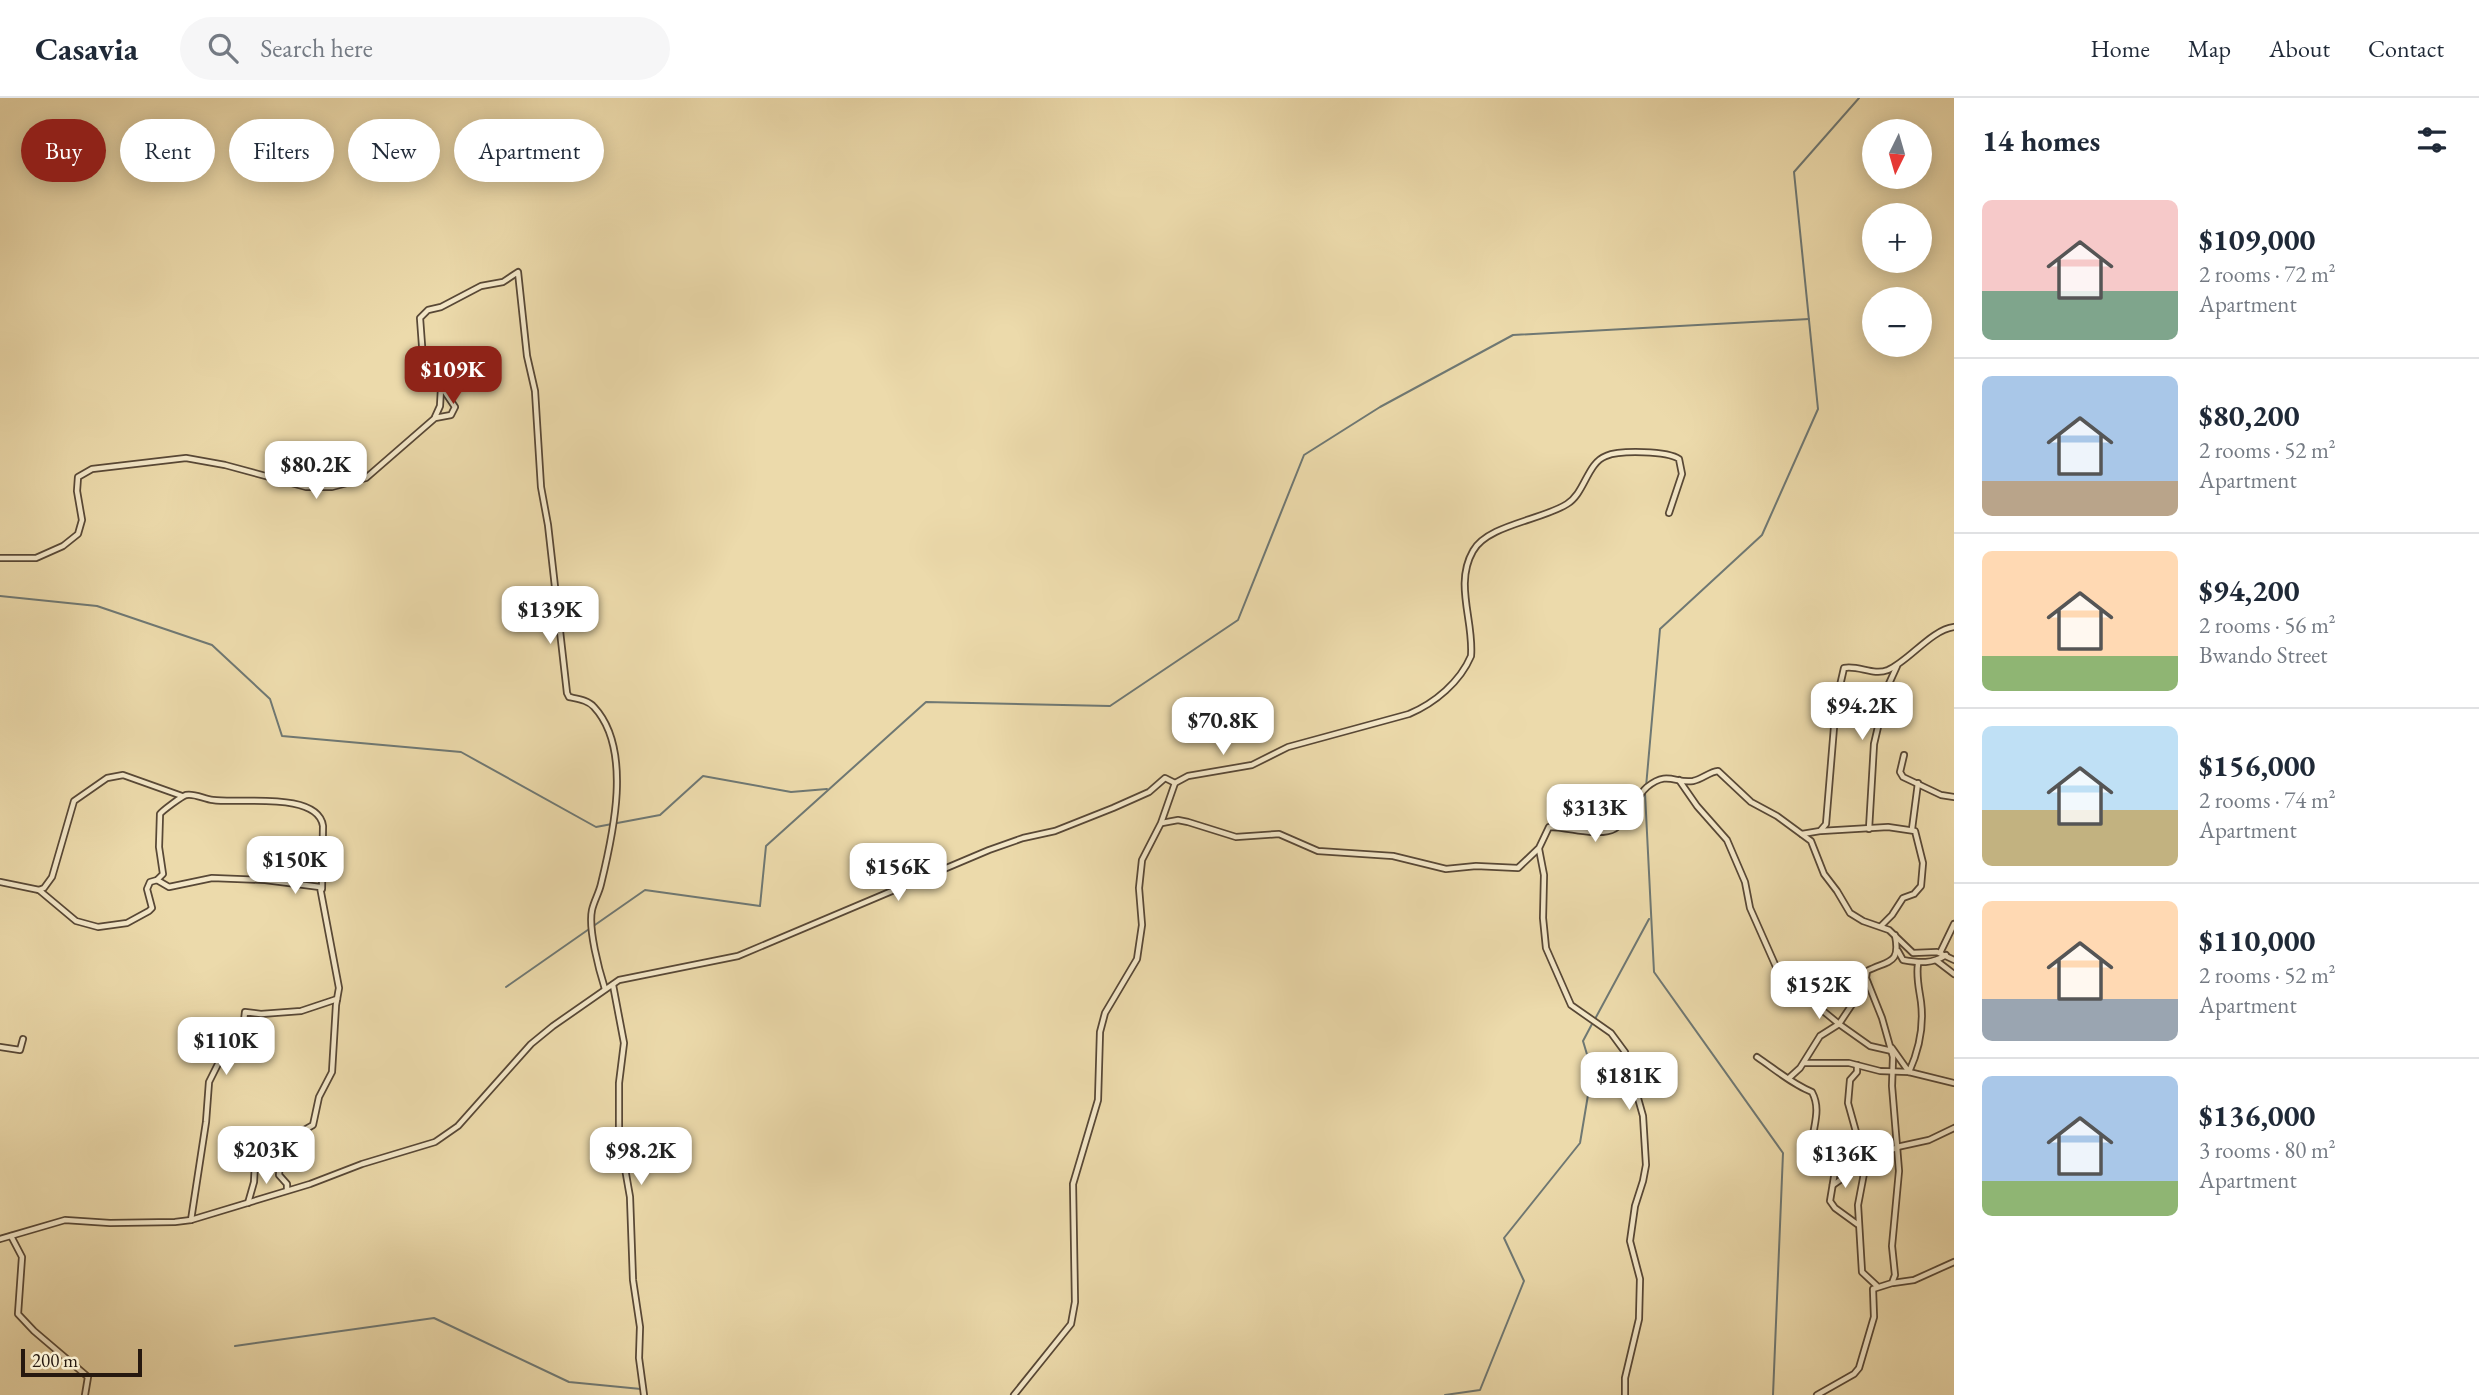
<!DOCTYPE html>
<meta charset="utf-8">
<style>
body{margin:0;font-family:"EB Garamond",serif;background:#f6f6f7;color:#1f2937;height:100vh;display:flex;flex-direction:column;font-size:26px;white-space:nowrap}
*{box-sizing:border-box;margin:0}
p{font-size:23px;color:#747a83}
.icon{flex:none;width:38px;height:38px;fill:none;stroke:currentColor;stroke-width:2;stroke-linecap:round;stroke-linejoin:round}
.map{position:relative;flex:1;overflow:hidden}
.panel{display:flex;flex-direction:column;background:#fff;width:525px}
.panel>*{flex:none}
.top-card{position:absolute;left:21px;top:21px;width:665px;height:63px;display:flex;gap:14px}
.needle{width:46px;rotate:185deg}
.tools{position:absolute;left:1862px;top:21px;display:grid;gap:14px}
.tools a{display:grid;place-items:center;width:70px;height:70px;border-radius:50%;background:#fff;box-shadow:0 4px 18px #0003;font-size:35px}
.scale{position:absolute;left:21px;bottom:18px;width:121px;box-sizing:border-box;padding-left:7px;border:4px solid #26180f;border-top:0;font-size:19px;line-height:24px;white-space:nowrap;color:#26180f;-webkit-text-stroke:5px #f3e7c8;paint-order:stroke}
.price{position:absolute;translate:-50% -60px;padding:0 16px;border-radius:14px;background:#fff;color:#222;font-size:23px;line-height:46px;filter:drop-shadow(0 2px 4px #0008)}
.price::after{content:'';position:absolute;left:50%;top:42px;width:21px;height:16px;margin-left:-10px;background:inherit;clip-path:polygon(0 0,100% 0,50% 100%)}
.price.active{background:#8f2418;color:#fff}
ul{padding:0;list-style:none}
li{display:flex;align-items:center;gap:21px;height:175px;padding:0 28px}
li+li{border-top:2px solid #e0e1e3}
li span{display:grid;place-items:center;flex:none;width:196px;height:140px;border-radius:10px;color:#555}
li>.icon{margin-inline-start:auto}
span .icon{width:84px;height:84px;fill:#fffc;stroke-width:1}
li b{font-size:30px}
h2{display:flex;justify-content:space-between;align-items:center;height:84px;padding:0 28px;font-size:30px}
.chip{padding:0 24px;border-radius:32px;background:#fff;box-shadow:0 4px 18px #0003;font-size:24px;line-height:63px}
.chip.active{background:#8f2418;color:#fff}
header{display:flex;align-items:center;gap:42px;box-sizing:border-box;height:98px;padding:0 35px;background:#fff;border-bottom:2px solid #e0e1e3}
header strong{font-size:33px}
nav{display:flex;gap:38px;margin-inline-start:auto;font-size:24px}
.search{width:490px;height:63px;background:#f6f6f7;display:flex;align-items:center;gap:18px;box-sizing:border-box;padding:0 24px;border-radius:38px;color:#747a83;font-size:26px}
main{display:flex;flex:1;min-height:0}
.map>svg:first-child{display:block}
</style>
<header>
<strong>Casavia</strong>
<div class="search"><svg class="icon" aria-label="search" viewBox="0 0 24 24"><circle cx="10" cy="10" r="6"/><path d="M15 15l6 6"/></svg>Search here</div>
<nav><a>Home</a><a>Map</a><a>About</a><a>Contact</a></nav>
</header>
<main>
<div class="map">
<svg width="1954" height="1297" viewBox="0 0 1954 1297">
<rect width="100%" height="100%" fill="#ecdaab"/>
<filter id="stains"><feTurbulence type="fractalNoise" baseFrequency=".00286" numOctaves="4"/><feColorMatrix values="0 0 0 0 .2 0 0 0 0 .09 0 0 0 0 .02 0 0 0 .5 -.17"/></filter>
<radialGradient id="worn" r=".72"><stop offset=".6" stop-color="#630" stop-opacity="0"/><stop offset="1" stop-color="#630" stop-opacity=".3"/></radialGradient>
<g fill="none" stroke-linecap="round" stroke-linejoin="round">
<g stroke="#6f7873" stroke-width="2">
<polyline points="0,498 97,508 212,547 270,601 282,638 461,654 596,729 660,717 703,678 791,694 827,691"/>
<polyline points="1646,689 1660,531 1762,437 1818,311 1794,74 1859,0"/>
<polyline points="1645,695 1654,874 1783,1055 1773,1297"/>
<polyline points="506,889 645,792 760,808 766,748 926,604 1110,608 1238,522 1304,357 1380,309 1513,237 1809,221"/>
<polyline points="1595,921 1649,821"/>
<polyline points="235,1248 434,1220 569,1284 641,1291"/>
<polyline points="1445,1297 1480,1292 1524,1183 1504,1140 1580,1045 1592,973 1583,943 1592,926"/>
</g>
<g stroke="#584836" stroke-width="8">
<g id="minor">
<polyline points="435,319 440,308 441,290"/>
<path d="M 0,460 L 36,460 L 63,448 L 78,436 L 82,422 L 77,393 L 78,379 L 92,371 L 186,360 L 225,367 L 306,389 L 332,389 L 366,380 L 435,320 L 451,317 L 455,309 L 423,261 L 420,220 L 428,212 L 441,209 L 481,188 L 503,184 L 518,174 L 527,258 L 535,293 L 541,389 L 548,427 L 567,595 L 569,599 C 578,601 588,602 594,609 C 633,651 613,737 601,786 C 599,795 594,803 592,812 C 588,831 599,872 605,891"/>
<polyline points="1904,657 1900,674 1903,679 1941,697 1954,699"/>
<polyline points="1679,682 1697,708 1727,742 1745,784 1750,810 1777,871 1811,903 1839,926 1870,948 1892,953"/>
<path d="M 1162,725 L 1178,722 L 1188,724 L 1236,739 L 1279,736 L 1318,753 L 1393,758 L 1446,771 L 1476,768 L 1518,770 L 1539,750 L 1549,729 C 1568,729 1590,737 1608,733 C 1627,730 1633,701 1647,689 C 1668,672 1675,686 1693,683 C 1703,681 1709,674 1718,673 L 1751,704 L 1777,718 L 1811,743 L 1824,776 L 1837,793 L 1850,815 L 1863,823 L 1889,832 L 1913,855 L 1937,854 L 1954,862"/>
<polyline points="1869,731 1874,646 1887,590 1897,568"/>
<polyline points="1912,731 1918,685"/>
<polyline points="1821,733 1888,729 1915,733 1923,765 1921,788 1914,796 1903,800 1892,817 1881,828"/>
<path d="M 1802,736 L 1820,733 L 1826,726 L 1836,605 L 1844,570 C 1859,567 1873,578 1888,572 C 1910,562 1931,532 1954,529"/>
<polyline points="1539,751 1544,777 1543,820 1546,850 1571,907 1611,935 1625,954 1643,1018 1646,1067 1643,1083 1635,1108 1630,1143 1640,1181 1639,1221 1625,1280 1625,1297"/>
<path d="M 158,781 L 163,776 L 159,749 L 160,716 C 162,713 182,698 186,697 C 194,695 204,701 213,702 C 238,706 318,693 323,728 L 322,791"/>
<polyline points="0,784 39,792 76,823 98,829 127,825 149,813 152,810 147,791 150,784 157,782 169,789 212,780 265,782 320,789 339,890 336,907 332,974 319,999 313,1027 294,1038 280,1062 279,1077 287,1086 287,1091"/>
<polyline points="39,792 44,790 52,779 74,703 107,680 123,677 182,698"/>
<path d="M 1898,853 L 1903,862 C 1920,865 1932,866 1946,857"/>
<polyline points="1940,855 1954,826"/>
<polyline points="1937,863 1954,876"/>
<polyline points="613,887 624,945 619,985 619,1036 630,1099 633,1182 640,1229 639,1260 644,1297"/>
<polyline points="0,949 20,952 23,941"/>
<path d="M 1892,950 L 1909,974 C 1919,952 1924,928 1921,904 C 1919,890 1916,879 1918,866"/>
<path d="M 1757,959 C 1776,972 1792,986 1812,994 C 1822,1013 1812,1029 1812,1049 C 1818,1058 1830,1058 1836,1069"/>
<polyline points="1804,965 1849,965 1880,973 1909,974 1954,985"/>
<polyline points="1789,980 1800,970 1820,938 1839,926 1867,884"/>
<polyline points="1897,1049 1929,1042 1954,1030"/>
<polyline points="1838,1055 1830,1103 1835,1110 1857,1126"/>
<polyline points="1833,1087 1853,1073 1859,1061 1858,1041 1848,1005 1850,982 1857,974 1857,967"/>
<polyline points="248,1105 254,1084 255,1065"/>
<polyline points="191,1122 206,1024 209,984 225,952 244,923 245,914 261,916 301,913 337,901"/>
<polyline points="11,1138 22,1159 18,1216 34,1233 88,1279 85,1297"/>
<polyline points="0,1141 65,1122 110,1125 175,1124 191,1122 310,1086 362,1066 435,1044 458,1028 531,946 553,928 619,882 738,858 989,752 1023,740 1055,733 1113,710 1149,694 1165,680 1175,685"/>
<polyline points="1893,1185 1914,1182 1954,1164"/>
<polyline points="1877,1188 1862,1174 1858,1107 1865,1070 1890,1052 1897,1050"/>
<path d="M 1014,1297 L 1071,1226 L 1075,1204 L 1073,1086 L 1098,1002 L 1100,934 L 1105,915 L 1137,861 L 1142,827 L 1139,790 L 1142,762 L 1161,725 L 1175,685 L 1188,678 L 1252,667 L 1288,649 L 1409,616 C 1435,605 1460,584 1471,558 C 1474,523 1454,486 1473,453 C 1487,427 1542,422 1567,406 C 1585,395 1587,365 1606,358 C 1620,352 1668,353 1679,361 L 1682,376 L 1669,415"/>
<path d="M 1817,1297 L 1854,1276 L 1859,1270 L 1874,1219 L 1873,1191 L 1892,1185 L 1895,1177 L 1892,1148 L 1899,1073 L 1892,988 L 1893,959 L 1882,920 L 1866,880 L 1867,873 C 1888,862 1901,867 1895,837"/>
</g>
</g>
<use href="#minor" stroke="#f3e7c8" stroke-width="4.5"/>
</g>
<rect width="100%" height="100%" filter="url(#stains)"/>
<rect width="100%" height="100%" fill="url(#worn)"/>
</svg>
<div class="tools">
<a><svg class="needle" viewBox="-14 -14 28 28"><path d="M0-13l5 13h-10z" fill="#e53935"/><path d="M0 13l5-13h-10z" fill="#747a83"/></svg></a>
<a>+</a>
<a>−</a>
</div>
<div class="scale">200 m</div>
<b class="price active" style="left:453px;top:308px">$109K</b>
<b class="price" style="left:316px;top:403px">$80.2K</b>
<b class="price" style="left:550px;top:548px">$139K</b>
<b class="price" style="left:1862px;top:644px">$94.2K</b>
<b class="price" style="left:1223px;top:659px">$70.8K</b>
<b class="price" style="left:1595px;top:746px">$313K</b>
<b class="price" style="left:295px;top:798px">$150K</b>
<b class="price" style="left:898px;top:805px">$156K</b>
<b class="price" style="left:1819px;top:923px">$152K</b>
<b class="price" style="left:226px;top:979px">$110K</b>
<b class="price" style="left:1629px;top:1014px">$181K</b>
<b class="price" style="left:266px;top:1088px">$203K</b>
<b class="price" style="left:641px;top:1089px">$98.2K</b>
<b class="price" style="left:1845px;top:1092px">$136K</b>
<div class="top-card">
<a class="chip active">Buy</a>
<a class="chip">Rent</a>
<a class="chip">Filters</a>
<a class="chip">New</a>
<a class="chip">Apartment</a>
</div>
</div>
<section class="panel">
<h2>14 homes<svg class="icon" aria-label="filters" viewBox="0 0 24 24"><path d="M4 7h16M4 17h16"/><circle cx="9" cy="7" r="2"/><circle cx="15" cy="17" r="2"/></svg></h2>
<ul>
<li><span style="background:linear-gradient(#f6c9c9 65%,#7fa58c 0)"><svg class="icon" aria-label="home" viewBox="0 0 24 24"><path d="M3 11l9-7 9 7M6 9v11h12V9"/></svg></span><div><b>$109,000</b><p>2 rooms · 72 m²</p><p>Apartment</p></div></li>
<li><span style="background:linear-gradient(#a9c7e8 75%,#b9a48a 0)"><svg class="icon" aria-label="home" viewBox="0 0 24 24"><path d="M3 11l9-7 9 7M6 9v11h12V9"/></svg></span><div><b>$80,200</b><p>2 rooms · 52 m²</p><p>Apartment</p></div></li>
<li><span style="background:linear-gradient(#ffd9b3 75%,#8fb573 0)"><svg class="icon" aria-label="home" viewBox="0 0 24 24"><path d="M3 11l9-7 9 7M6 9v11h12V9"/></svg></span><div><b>$94,200</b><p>2 rooms · 56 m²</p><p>Bwando Street</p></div></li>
<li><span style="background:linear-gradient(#bfe0f5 60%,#c2b280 0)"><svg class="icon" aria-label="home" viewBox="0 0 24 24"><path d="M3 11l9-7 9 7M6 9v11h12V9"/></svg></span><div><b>$156,000</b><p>2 rooms · 74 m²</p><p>Apartment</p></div></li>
<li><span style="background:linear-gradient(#ffd9b3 70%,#9aa5b1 0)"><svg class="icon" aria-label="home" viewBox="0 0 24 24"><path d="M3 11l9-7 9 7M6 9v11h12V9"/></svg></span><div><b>$110,000</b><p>2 rooms · 52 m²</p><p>Apartment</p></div></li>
<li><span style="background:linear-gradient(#a9c7e8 75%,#8fb573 0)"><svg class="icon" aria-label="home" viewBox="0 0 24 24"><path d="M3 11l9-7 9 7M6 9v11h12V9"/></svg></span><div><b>$136,000</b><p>3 rooms · 80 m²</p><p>Apartment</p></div></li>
</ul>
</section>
</main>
